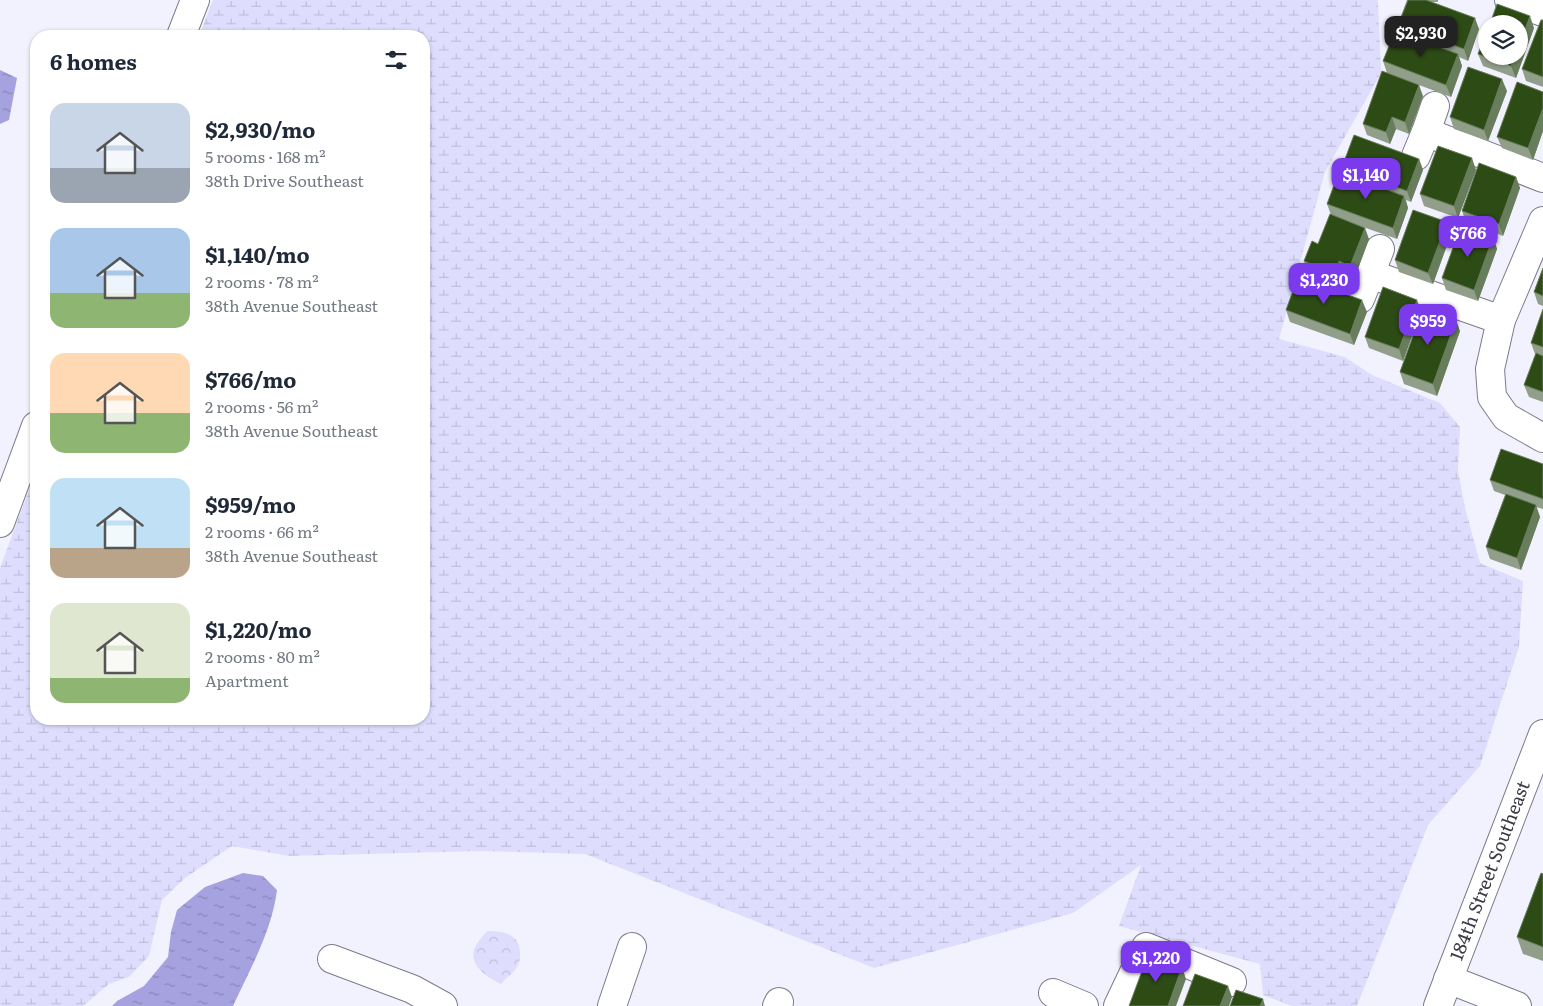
<!DOCTYPE html>
<meta charset="utf-8">
<style>
body{margin:0;font-family:Literata,serif;background:#f6f6f7;color:#1f2937;height:100vh;display:flex;flex-direction:column;font-size:19px;white-space:nowrap}
*{box-sizing:border-box;margin:0}
p{font-size:16px;color:#747a83}
.icon{flex:none;width:28px;height:28px;fill:none;stroke:currentColor;stroke-width:2;stroke-linecap:round;stroke-linejoin:round}
.map{position:relative;flex:1;overflow:hidden}
.sheet{position:absolute;left:30px;top:30px;width:400px;height:695px;display:flex;flex-direction:column;background:#fff;border-radius:20px;box-shadow:0 1px 4px #0004}
.sheet>*{flex:none}
.controls{position:absolute;left:1478px;top:15px;display:grid;gap:10px}
.controls a{display:grid;place-items:center;width:50px;height:50px;border-radius:50%;background:#fff;box-shadow:0 1px 4px #0004;font-size:25px}
.price{position:absolute;translate:-50% -42px;padding:0 11px;border-radius:10px;background:#7c3aed;color:#fff;font-size:16px;line-height:32px;filter:drop-shadow(0 1px 2px #0008)}
.price::after{content:'';position:absolute;left:50%;top:30px;width:15px;height:11px;margin-left:-8px;background:inherit;clip-path:polygon(0 0,100% 0,50% 100%)}
.price.selected{background:#222;color:#fff}
ul{padding:0;list-style:none}
li{display:flex;align-items:center;gap:15px;height:125px;padding:0 20px}
li span{display:grid;place-items:center;flex:none;width:140px;height:100px;border-radius:15px;color:#555}
li>.icon{margin-inline-start:auto}
span .icon{width:60px;height:60px;fill:#fffc;stroke-width:1}
li b{font-size:21px}
h2{display:flex;justify-content:space-between;align-items:center;height:60px;padding:0 20px;font-size:21px}
.map>svg:first-child{display:block}
</style>
<div class="map">
<svg width="1543" height="1006" viewBox="0 0 1543 1006">
<defs>
<pattern id="wetland-marsh" width="20" height="14" patternUnits="userSpaceOnUse" patternTransform="scale(1.25)"><rect width="20" height="14" fill="#deddfe"/><path d="M1 5h8M5 5V1M11 12h8M15 12V8" fill="none" stroke="#bfbfdb"/></pattern>
<pattern id="park-crowns" width="20" height="18" patternUnits="userSpaceOnUse" patternTransform="scale(1.25)"><rect width="20" height="18" fill="#deddfe"/><path d="M2 6a3 3 0 1 1 6 0M12 15a3 3 0 1 1 6 0" fill="none" stroke="#bfbfdb"/></pattern>
<pattern id="water-ripples" width="26" height="14" patternUnits="userSpaceOnUse" patternTransform="scale(1.25)"><rect width="26" height="14" fill="#a6a2e0"/><path d="M2 4q2-2 4 0t4 0M15 11q2-2 4 0t4 0" fill="none" stroke="#8885b7"/></pattern>
</defs>
<rect width="100%" height="100%" fill="#f2f2fe"/>
<polygon fill="url(#wetland-marsh)" points="213,0 1378,0 1381,73 1325,172 1279,339 1345,357 1372,375 1440,403 1460,427 1458,470 1465,508 1480,563 1523,581 1519,647 1480,766 1428,825 1357,1006 1292,1006 1263,995 1260,964 1119,926 1141,865 1073,913 874,968 585,854 481,851 289,856 232,846 185,878 162,900 149,956 129,977 109,984 83,1006 0,1006 0,568 36,471 36,719 424,719 424,36 199,36"/>
<path fill="url(#park-crowns)" d="M 488,931 C 503,931 520,934 520,953 C 520,957 520,962 518,965 C 515,972 506,978 501,984 C 475,971 461,955 488,931 Z"/>
<g fill="url(#water-ripples)">
<polygon points="0,70 17,78 9,120 0,124"/>
<path d="M 243,873 L 263,876 L 277,890 C 272,931 250,969 233,1006 L 112,1006 L 117,1001 L 144,986 L 168,957 L 171,932 L 177,910 L 205,887 Z"/>
</g>
<g fill="none" stroke-linecap="round" stroke-linejoin="round">
<g stroke="#7b7b8c" stroke-width="30">
<g id="street">
<polyline points="1509,0 1543,12"/>
<polyline points="1426,132 1543,178"/>
<polyline points="1416,156 1426,132 1435,106"/>
<polyline points="1543,221 1501,320 1490,369 1492,397 1506,417 1543,438"/>
<polyline points="1370,274 1501,320"/>
<polyline points="1360,299 1380,249"/>
<polyline points="332,959 412,989 443,1006"/>
<polyline points="1448,979 1517,1006"/>
<polyline points="1053,993 1084,1006"/>
<polyline points="612,1006 632,947"/>
<polyline points="777,1006 779,1002"/>
<polyline points="1118,1006 1146,947 1232,982"/>
<path id="s1" d="M 1438,1006 L 1543,734"/>
</g>
</g>
<g stroke="#7b7b8c" stroke-width="30">
<g id="secondary">
<polyline points="181,36 195,0"/>
<polyline points="0,523 36,426"/>
</g>
</g>
<use href="#street" stroke="#fff" stroke-width="28"/>
<use href="#secondary" stroke="#fff" stroke-width="28"/>
</g>
<g fill="#909e8a">
<polygon points="1403,0 1438,0 1438,2 1430,2 1479,29 1468,61 1459,57 1462,66 1451,97 1387,73 1383,61 1401,33 1398,25 1407,0"/>
<polygon points="1543,20 1543,87 1526,81 1522,69"/>
<polygon points="1534,28 1516,78 1483,66 1478,54"/>
<polygon points="1507,91 1488,141 1454,129 1450,117"/>
<polygon points="1543,92 1543,131 1533,160 1502,148 1497,137"/>
<polygon points="1423,96 1409,134 1396,129 1390,144 1367,135 1363,124"/>
<polygon points="1419,159 1423,170 1411,202 1406,200 1408,208 1397,239 1346,221 1369,239 1355,277 1343,273 1339,284 1308,273 1304,261 1318,244 1331,215 1327,204 1345,175 1342,167"/>
<polygon points="1476,170 1458,218 1424,206 1420,194"/>
<polygon points="1516,177 1520,188 1503,236 1466,222 1462,211"/>
<polygon points="1447,222 1451,234 1433,284 1399,272 1395,260"/>
<polygon points="1493,237 1497,249 1478,301 1446,290 1442,278"/>
<polygon points="1543,268 1543,306 1538,304 1534,292"/>
<polygon points="1543,309 1543,402 1529,397 1524,385 1536,355 1535,354 1531,343"/>
<polygon points="1286,310 1367,312 1354,345 1290,322"/>
<polygon points="1421,311 1403,361 1369,348 1365,337"/>
<polygon points="1460,331 1437,396 1404,384 1400,372"/>
<polygon points="1543,464 1543,509 1536,507 1540,517 1521,570 1490,559 1486,547 1505,495 1494,491 1490,480"/>
<polygon points="1543,874 1543,961 1523,954 1517,937"/>
</g>
<g fill="#687d5b">
<polygon points="1530,16 1534,28 1516,78 1511,66 1515,56 1519,56 1519,46"/>
<polygon points="1475,18 1479,29 1468,61 1464,49"/>
<polygon points="1458,54 1462,66 1451,97 1446,85"/>
<polygon points="1502,79 1507,91 1488,141 1484,130"/>
<polygon points="1419,85 1423,96 1409,134 1405,122"/>
<polygon points="1543,108 1543,131 1533,160 1528,148"/>
<polygon points="1392,117 1396,129 1390,144 1386,132"/>
<polygon points="1472,158 1476,170 1458,218 1454,206"/>
<polygon points="1419,159 1423,170 1411,202 1407,191"/>
<polygon points="1516,177 1520,188 1503,236 1499,224"/>
<polygon points="1404,196 1408,208 1397,239 1393,228"/>
<polygon points="1447,222 1451,234 1433,284 1428,273"/>
<polygon points="1365,228 1369,239 1355,277 1350,266"/>
<polygon points="1493,237 1497,249 1478,301 1474,290"/>
<polygon points="1339,261 1343,273 1339,284 1335,273"/>
<polygon points="1362,300 1367,312 1354,345 1350,334"/>
<polygon points="1417,300 1421,311 1403,361 1399,349"/>
<polygon points="1456,320 1460,331 1437,396 1433,384"/>
<polygon points="1536,505 1540,517 1521,570 1517,558"/>
<polygon points="1182,967 1186,979 1176,1006 1168,1006"/>
<polygon points="1228,986 1232,997 1229,1006 1220,1006"/>
<polygon points="1263,999 1265,1006 1260,1006"/>
</g>
<g fill="#2d4b15" stroke="#687d5b">
<polygon points="1408,0 1426,0 1475,18 1464,49 1398,25"/>
<polygon points="1497,4 1530,16 1519,46 1519,24 1490,24"/>
<polygon points="1541,20 1543,20 1543,77 1522,69"/>
<polygon points="1395,31 1458,54 1446,85 1383,61"/>
<polygon points="1486,33 1486,56 1515,56 1511,66 1478,54"/>
<polygon points="1468,67 1502,79 1484,130 1450,117"/>
<polygon points="1382,71 1419,85 1405,122 1392,117 1386,132 1363,124"/>
<polygon points="1517,82 1543,92 1543,108 1528,148 1497,137"/>
<polygon points="1354,135 1419,159 1407,191 1342,167"/>
<polygon points="1438,146 1472,158 1454,206 1420,194"/>
<polygon points="1479,163 1516,177 1499,224 1462,211"/>
<polygon points="1339,172 1404,196 1393,228 1327,204"/>
<polygon points="1413,210 1447,222 1428,273 1395,260"/>
<polygon points="1330,214 1365,228 1350,266 1339,261 1335,273 1304,261 1312,241 1318,244"/>
<polygon points="1461,226 1493,237 1474,290 1442,278"/>
<polygon points="1543,268 1543,296 1534,292"/>
<polygon points="1298,277 1362,300 1350,334 1286,310"/>
<polygon points="1383,287 1417,300 1399,349 1365,337"/>
<polygon points="1423,308 1456,320 1433,384 1400,372"/>
<polygon points="1543,309 1543,347 1531,343"/>
<polygon points="1536,353 1543,356 1543,392 1524,385"/>
<polygon points="1501,449 1543,464 1543,499 1490,480"/>
<polygon points="1506,494 1536,505 1517,558 1486,547"/>
<polygon points="1541,873 1543,874 1543,947 1517,937"/>
<polygon points="1148,955 1182,967 1168,1006 1129,1006"/>
<polygon points="1195,974 1228,986 1220,1006 1183,1006"/>
<polygon points="1236,990 1263,999 1260,1006 1230,1006"/>
</g>
<g text-anchor="middle" stroke-width="5" stroke-linejoin="round" paint-order="stroke">
<g font-size="18" fill="#3b3b43" stroke="#fff">
<text dy="6" stroke="none"><textPath href="#s1" startOffset="145">184th Street Southeast</textPath></text>
</g>
</g>
</svg>
<div class="controls">
<a><svg class="icon" aria-label="layers" viewBox="0 0 24 24"><path d="M12 4l9 5-9 5-9-5zM3 14l9 5 9-5"/></svg></a>
</div>
<b class="price selected" style="left:1421px;top:58px">$2,930</b>
<b class="price" style="left:1366px;top:200px">$1,140</b>
<b class="price" style="left:1468px;top:258px">$766</b>
<b class="price" style="left:1324px;top:305px">$1,230</b>
<b class="price" style="left:1428px;top:346px">$959</b>
<b class="price" style="left:1156px;top:983px">$1,220</b>
<section class="sheet">
<h2>6 homes<svg class="icon" aria-label="filters" viewBox="0 0 24 24"><path d="M4 7h16M4 17h16"/><circle cx="9" cy="7" r="2"/><circle cx="15" cy="17" r="2"/></svg></h2>
<ul>
<li><span style="background:linear-gradient(#c9d6e8 65%,#9aa5b1 0)"><svg class="icon" aria-label="home" viewBox="0 0 24 24"><path d="M3 11l9-7 9 7M6 9v11h12V9"/></svg></span><div><b>$2,930/mo</b><p>5 rooms · 168 m²</p><p>38th Drive Southeast</p></div></li>
<li><span style="background:linear-gradient(#a9c7e8 65%,#8fb573 0)"><svg class="icon" aria-label="home" viewBox="0 0 24 24"><path d="M3 11l9-7 9 7M6 9v11h12V9"/></svg></span><div><b>$1,140/mo</b><p>2 rooms · 78 m²</p><p>38th Avenue Southeast</p></div></li>
<li><span style="background:linear-gradient(#ffd9b3 60%,#8fb573 0)"><svg class="icon" aria-label="home" viewBox="0 0 24 24"><path d="M3 11l9-7 9 7M6 9v11h12V9"/></svg></span><div><b>$766/mo</b><p>2 rooms · 56 m²</p><p>38th Avenue Southeast</p></div></li>
<li><span style="background:linear-gradient(#bfe0f5 70%,#b9a48a 0)"><svg class="icon" aria-label="home" viewBox="0 0 24 24"><path d="M3 11l9-7 9 7M6 9v11h12V9"/></svg></span><div><b>$959/mo</b><p>2 rooms · 66 m²</p><p>38th Avenue Southeast</p></div></li>
<li><span style="background:linear-gradient(#dfe7d0 75%,#8fb573 0)"><svg class="icon" aria-label="home" viewBox="0 0 24 24"><path d="M3 11l9-7 9 7M6 9v11h12V9"/></svg></span><div><b>$1,220/mo</b><p>2 rooms · 80 m²</p><p>Apartment</p></div></li>
</ul>
</section>
</div>
